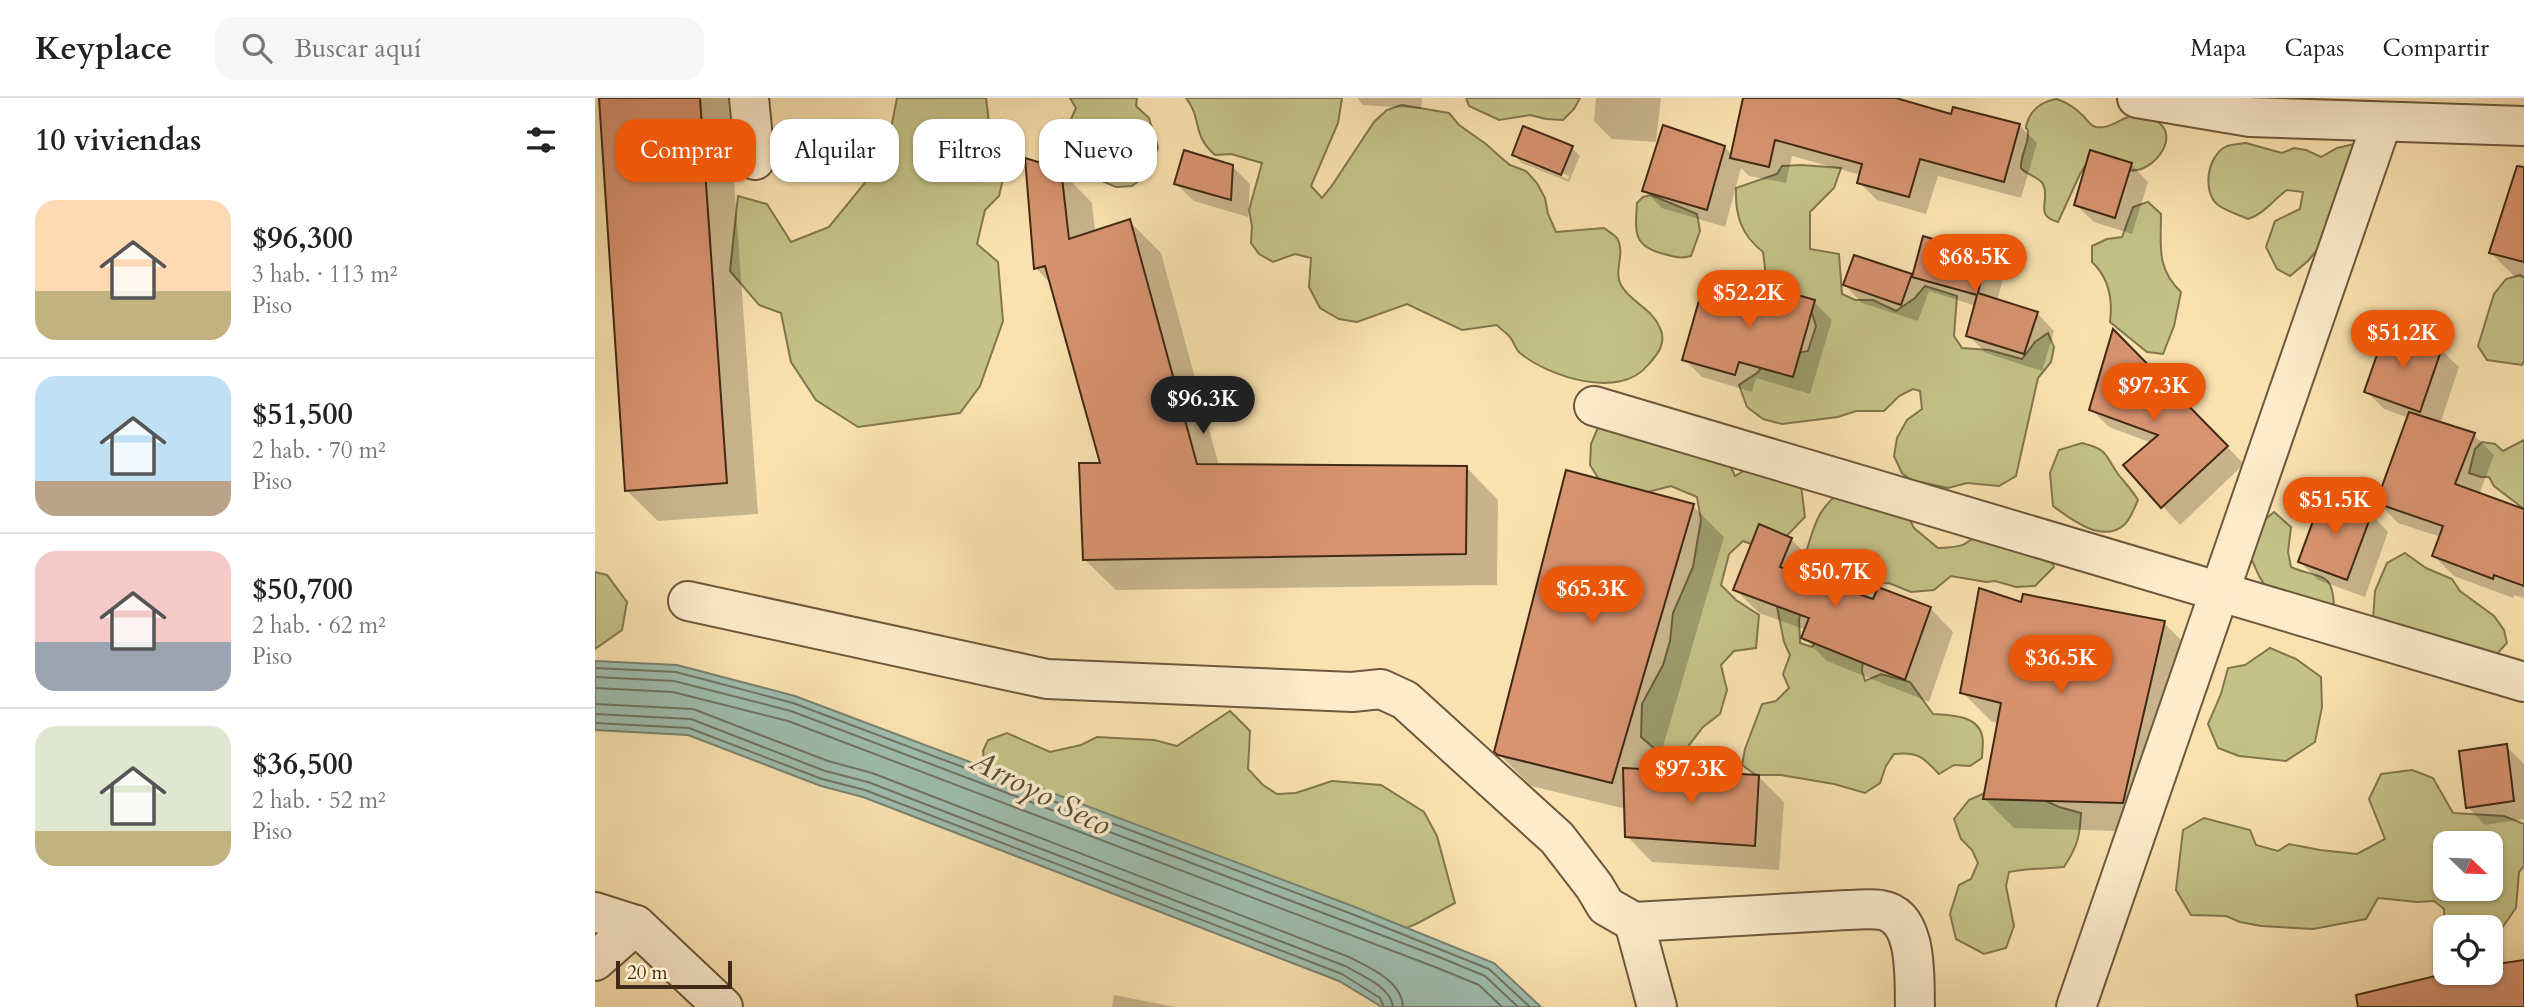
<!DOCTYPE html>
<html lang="es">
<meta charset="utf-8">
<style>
body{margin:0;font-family:Cardo,serif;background:#f6f6f6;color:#222;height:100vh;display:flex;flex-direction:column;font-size:26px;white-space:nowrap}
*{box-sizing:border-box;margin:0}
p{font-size:23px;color:#767676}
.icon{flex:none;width:38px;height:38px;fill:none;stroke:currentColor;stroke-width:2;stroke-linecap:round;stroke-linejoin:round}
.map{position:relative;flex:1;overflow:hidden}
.panel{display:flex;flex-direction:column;background:#fff;width:595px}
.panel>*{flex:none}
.top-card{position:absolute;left:21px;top:21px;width:665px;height:63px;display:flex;gap:14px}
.needle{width:46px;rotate:113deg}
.tools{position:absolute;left:1838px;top:733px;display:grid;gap:14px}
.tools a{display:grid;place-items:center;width:70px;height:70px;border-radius:14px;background:#fff;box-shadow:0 2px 5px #0004;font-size:35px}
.scale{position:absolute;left:21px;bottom:18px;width:116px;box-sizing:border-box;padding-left:7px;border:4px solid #412a14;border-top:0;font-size:19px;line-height:24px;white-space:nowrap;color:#412a14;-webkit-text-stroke:5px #fceccc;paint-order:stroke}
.price{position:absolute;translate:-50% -60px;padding:0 16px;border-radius:24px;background:#ea580c;color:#fff;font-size:23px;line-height:46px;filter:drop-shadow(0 2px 4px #0008)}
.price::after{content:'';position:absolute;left:50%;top:42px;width:21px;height:16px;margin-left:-10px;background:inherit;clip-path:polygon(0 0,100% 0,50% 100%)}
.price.selected{background:#222;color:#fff}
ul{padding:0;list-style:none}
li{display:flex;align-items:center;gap:21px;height:175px;padding:0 35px}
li+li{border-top:2px solid #e0e0e0}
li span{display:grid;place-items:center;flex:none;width:196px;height:140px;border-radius:21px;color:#555}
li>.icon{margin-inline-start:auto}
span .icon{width:84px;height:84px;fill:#fffc;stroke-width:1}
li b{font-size:30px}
h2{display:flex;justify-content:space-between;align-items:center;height:84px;padding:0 35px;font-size:30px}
.pill{padding:0 24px;border-radius:21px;background:#fff;box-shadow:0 2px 5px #0004;font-size:24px;line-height:63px}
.pill.selected{background:#ea580c;color:#fff}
header{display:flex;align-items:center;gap:42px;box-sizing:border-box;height:98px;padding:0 35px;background:#fff;border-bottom:2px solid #e0e0e0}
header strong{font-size:33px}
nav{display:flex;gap:38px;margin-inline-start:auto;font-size:24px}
.search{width:490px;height:63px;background:#f6f6f6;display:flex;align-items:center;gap:18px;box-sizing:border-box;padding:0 24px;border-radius:21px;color:#767676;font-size:26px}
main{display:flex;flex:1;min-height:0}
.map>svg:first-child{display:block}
</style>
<header>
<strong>Keyplace</strong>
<div class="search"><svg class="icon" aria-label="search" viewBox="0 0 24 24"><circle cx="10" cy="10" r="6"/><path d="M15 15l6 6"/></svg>Buscar aquí</div>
<nav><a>Mapa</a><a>Capas</a><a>Compartir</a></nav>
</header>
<main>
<section class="panel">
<h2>10 viviendas<svg class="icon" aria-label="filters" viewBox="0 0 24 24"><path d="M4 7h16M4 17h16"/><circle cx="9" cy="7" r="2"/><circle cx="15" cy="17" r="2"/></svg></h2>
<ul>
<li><span style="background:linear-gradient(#ffd9b3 65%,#c2b280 0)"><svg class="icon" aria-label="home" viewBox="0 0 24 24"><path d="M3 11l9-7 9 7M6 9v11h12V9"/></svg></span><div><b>$96,300</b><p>3 hab. · 113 m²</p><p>Piso</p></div></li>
<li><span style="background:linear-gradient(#bfe0f5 75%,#b9a48a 0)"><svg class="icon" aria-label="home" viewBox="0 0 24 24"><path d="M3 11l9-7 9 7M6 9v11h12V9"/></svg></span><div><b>$51,500</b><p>2 hab. · 70 m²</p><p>Piso</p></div></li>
<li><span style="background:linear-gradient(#f6c9c9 65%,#9aa5b1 0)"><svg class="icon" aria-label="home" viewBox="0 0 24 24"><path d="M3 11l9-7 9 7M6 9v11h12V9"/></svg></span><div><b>$50,700</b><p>2 hab. · 62 m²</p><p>Piso</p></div></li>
<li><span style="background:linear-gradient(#dfe7d0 75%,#c2b280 0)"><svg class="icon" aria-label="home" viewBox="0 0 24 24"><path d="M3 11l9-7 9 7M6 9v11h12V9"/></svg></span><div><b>$36,500</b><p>2 hab. · 52 m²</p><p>Piso</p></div></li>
</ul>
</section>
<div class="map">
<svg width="1929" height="909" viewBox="0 0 1929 909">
<rect width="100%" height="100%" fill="#fae2b0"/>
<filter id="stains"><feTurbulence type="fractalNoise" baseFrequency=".00286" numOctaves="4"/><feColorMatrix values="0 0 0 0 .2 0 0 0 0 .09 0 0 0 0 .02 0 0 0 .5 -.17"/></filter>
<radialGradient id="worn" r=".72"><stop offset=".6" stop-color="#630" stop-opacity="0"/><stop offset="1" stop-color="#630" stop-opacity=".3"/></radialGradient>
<g fill="#c4c287" stroke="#82764e" stroke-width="2" fill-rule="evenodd">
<polygon points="302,0 391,0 394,25 406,44 412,64 404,98 390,112 382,146 403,164 408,223 385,288 365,315 263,329 221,302 196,264 186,215 164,207 135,173 143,98 172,106 196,144 234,129 269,86 293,46"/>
<polygon points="475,0 542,0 541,8 554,20 563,49 555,74 537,88 521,89 481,72 471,59 476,21 481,10"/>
<path d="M 591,0 L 747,0 L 743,25 L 716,88 L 727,100 L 736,89 L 779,24 L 792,12 L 807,7 L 854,15 L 864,27 L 891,46 L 903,57 L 915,67 L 931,73 L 942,85 L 950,100 L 953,116 L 961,134 L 1009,130 C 1013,133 1019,137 1022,140 C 1031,155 1018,174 1026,187 C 1036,205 1057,210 1065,230 C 1072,245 1063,256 1053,267 C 1025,302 954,279 925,255 C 920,251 919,243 914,238 C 911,234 905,231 902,227 L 867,232 L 812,206 L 762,224 L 744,221 L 725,210 L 714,189 L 716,160 L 700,156 L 678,164 L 664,156 L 656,145 L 657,128 L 654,112 L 667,65 L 636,56 L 620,57 C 596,36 608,22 591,0 Z"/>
<polygon points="871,0 985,0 979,11 968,22 951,21 935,17 904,22 874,8"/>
<path d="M 1462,1 C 1470,4 1479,9 1485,15 C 1492,20 1493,27 1501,29 C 1522,33 1535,4 1563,24 C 1584,39 1561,69 1542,72 C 1526,75 1509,66 1494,62 L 1485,76 L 1463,124 C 1438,118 1456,101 1448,86 C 1444,79 1432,77 1426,70 C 1425,58 1433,48 1433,36 C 1433,26 1429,35 1432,25 C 1436,11 1448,3 1462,1 Z"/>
<path d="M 1651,45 L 1687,55 L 1699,50 L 1711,52 L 1726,59 L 1742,50 L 1759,46 L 1736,135 L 1713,163 L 1695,178 L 1682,171 L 1671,149 L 1680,123 L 1705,111 L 1708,94 L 1692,92 C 1678,102 1669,116 1653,121 C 1644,117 1631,113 1623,107 C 1607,94 1612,59 1630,49 C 1635,46 1645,46 1651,45 Z"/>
<path d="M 1207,67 L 1246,70 L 1239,90 L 1215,114 L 1215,151 L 1244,156 L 1247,196 L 1260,202 L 1278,202 L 1301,213 L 1320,200 L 1330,188 L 1362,198 L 1359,238 L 1367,250 L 1394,252 L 1427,261 L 1440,244 L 1453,235 L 1459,249 L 1456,264 L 1443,280 L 1421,378 L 1404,388 L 1372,385 L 1353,390 L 1316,382 L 1307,375 L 1299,358 L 1302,340 L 1312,322 L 1327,311 L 1325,293 L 1318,291 L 1304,298 L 1289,313 L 1261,313 L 1243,319 L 1187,326 L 1168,321 L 1152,309 L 1144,287 L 1162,275 L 1175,260 L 1213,253 L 1221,228 L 1215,209 L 1173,195 L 1168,154 C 1146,137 1140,117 1141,90 L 1182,76 L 1187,68 Z"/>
<path d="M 1056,97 L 1102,116 L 1105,133 L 1096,158 C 1085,161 1080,159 1069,156 C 1038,148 1040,135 1042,105 L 1048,99 Z"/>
<path d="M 1553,104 L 1566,116 C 1566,147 1561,171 1586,194 L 1579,228 L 1568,256 L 1552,254 L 1515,224 C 1518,201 1514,180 1497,164 L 1497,148 L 1512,141 L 1527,139 L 1538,109 Z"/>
<polygon points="1925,177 1929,179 1929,263 1927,267 1892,262 1883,248 1899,196 1911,181"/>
<path d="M 1008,318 L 1130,356 L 1140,378 L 1163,364 L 1205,379 L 1210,419 C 1186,442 1183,457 1148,443 L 1134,456 L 1126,487 L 1141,502 L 1164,517 L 1161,550 L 1139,553 L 1126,567 L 1132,592 L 1125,616 L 1108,629 L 1088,655 L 1059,650 L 1046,639 L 1047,606 L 1068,567 L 1075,543 L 1078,515 L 1098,469 L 1106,422 L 1102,399 L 1076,388 L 1041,397 L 1012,394 L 995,367 L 996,346 Z"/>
<polygon points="1929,342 1929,411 1899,388 1894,379 1886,379 1874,375 1880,351 1887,344 1900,346 1908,353"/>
<path d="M 1487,345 C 1514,352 1509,356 1523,376 C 1530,385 1537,392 1543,402 C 1539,410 1536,421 1529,427 C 1507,446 1476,421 1458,408 L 1455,375 L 1464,352 Z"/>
<path d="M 1245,394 L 1310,413 L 1319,430 L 1343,450 C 1367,449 1370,449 1387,431 L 1452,451 L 1459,469 L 1440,488 L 1421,489 L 1400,483 L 1391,484 L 1356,478 L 1339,492 L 1316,494 L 1294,485 L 1271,486 L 1264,477 L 1226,476 L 1210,458 C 1219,429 1221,413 1245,394 Z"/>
<path d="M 1679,414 L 1696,429 L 1693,454 L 1696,469 C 1724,482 1739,470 1739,513 L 1674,494 L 1664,478 L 1651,449 L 1661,429 Z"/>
<polygon points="1810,455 1831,470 1857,481 1865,493 1899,518 1909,532 1912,545 1896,562 1778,522 1780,493 1792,465"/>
<polygon points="0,474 12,477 32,504 27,532 0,551"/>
<path d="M 1194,489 L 1211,494 L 1204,522 L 1205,545 L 1217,549 L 1227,536 L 1269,546 L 1267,573 L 1270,583 L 1286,576 L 1315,584 L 1338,616 C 1355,617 1382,617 1387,637 C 1389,644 1387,654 1387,660 L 1375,668 L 1359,667 L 1344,676 C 1329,660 1323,653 1299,656 L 1291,668 L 1285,685 L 1270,695 L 1239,686 L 1186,677 L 1161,677 L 1147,667 L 1150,651 L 1167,606 L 1181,603 L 1194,590 L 1188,576 L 1195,557 L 1189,544 L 1182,509 Z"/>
<polygon points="1675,550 1701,561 1726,579 1727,609 1720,644 1691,663 1644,658 1623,650 1613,626 1626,596 1633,570 1650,567"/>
<polygon points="635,613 655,633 653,671 668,687 682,696 701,695 737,683 786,687 829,714 842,738 860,805 823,825 795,837 391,680 388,653 393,642 412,635 455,654 486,647 502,639 559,642 582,648"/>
<path d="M 1817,672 L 1838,680 L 1858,715 L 1909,718 L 1929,726 L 1929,768 L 1924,774 L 1921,810 L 1902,837 L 1896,878 L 1895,830 L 1850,830 L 1850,843 L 1849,811 L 1839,803 L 1822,804 L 1783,800 L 1771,821 L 1718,831 L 1666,828 L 1645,824 L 1631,818 L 1596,817 L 1581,792 L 1588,732 L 1609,720 L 1655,732 L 1661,747 L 1683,753 L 1694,746 L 1725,752 L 1762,756 L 1790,741 L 1774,701 L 1786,676 ZM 1850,746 L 1895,746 L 1895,791 L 1850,791 Z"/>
<path d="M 1403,689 L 1427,692 L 1464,709 L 1486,715 C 1485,739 1482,749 1469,769 C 1450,771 1433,770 1414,774 L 1411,788 L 1419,828 L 1411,850 L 1389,856 L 1361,841 L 1355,816 L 1364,787 L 1376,781 L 1383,765 L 1377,752 L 1366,741 L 1359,721 L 1374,702 Z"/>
</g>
<polygon fill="#9ebdae" stroke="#798270" stroke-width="2" points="0,563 82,567 200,598 760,809 899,865 946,909 787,909 744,883 268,699 226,688 93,637 0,632"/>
<g fill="#0003" fill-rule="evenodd">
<polygon points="5,0 133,0 163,416 63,423 31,392"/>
<polygon points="762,0 827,0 826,11 768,7"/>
<polygon points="1001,0 1066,0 1061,44 1017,41 999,23"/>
<polygon points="1150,0 1295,0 1358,18 1424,27 1442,45 1426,100 1343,78 1331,116 1282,102 1264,84 1266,77 1197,58 1191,85 1154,78 1146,70 1130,129 1067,110 1049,92 1130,49 1137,57"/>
<path d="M 977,50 L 985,58 L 974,84 L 927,65 L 919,57 ZM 927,59 L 974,78 L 973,81 L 927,63 Z"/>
<polygon points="432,63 466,73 497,105 500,134 534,123 566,155 624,368 872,370 903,402 902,487 521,492 489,461 507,367 457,187 441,170"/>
<polygon points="1536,66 1553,84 1537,136 1499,124 1481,107"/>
<polygon points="637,68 655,86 653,119 599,103 581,86"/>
<polygon points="1929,122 1929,180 1919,178 1896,155"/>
<polygon points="1330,140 1391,159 1409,177 1402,203 1442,215 1459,233 1447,273 1391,255 1373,237 1381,208 1334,193 1323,223 1267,205 1250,187 1316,178 1318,180"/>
<polygon points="1164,202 1219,204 1237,222 1215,296 1161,280 1157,294 1107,279 1089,261"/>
<polygon points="1519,234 1649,366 1585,427 1531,368 1557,345 1514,329 1496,311"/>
<polygon points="1846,252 1864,269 1845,326 1879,337 1899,357 1884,397 1929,413 1929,500 1919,497 1918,500 1859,478 1839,458 1846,439 1803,425 1783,404 1814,320 1789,311 1771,293"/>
<polygon points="1098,408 1129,439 1061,673 1163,678 1189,704 1184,772 1057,764 1032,738 1031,711 936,688 901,653"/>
<polygon points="1776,416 1793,434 1770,499 1723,482 1705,464"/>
<polygon points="1196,441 1219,465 1213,481 1279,503 1335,510 1358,534 1334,604 1232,563 1208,539 1211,532 1164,515 1141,492"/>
<polygon points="1427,506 1569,525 1598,554 1557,734 1419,730 1390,701 1404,626 1396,623 1367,594"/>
<polygon points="1911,648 1929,666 1929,721 1890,727 1873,709"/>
<polygon points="519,897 580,909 517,909"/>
</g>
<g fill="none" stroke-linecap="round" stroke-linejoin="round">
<g stroke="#707461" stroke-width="2">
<polyline points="0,570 81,574 198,605 757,816 894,871 935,909"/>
<polyline points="0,579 79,583 196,613 844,859 890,878 923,909"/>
<polyline points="0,590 78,594 193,623 840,869 884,887 907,909"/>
<path d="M 0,606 L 98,611 L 233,663 L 277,675 L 754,859 C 775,870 807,883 808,909"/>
<path d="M 0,616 L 96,621 L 230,673 L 273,684 L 750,868 C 766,877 796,889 798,909"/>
<polyline points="0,625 94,630 227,681 270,692 747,876 785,900 789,909"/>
</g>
</g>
<g fill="#d89370" stroke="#412a14" stroke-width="2">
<polygon points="4,0 105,0 132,385 30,393"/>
<polygon points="1148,0 1301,0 1356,16 1358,9 1425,26 1409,84 1325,61 1314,99 1262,85 1267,66 1180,42 1174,69 1135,60"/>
<polygon points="1068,27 1130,48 1112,112 1047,93"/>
<polygon points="928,28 978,48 966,77 917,57"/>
<polygon points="589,52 638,67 636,102 579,86"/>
<polygon points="1495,52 1537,65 1520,120 1479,107"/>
<polygon points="430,60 466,71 474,141 535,121 602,366 872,368 871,456 488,462 484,365 505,365 450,168 439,171"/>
<polygon points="1922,68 1929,69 1929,164 1894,155"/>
<polygon points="1328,138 1392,157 1383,195 1443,214 1429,256 1371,238 1382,197 1317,179"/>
<polygon points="1259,157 1317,176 1306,207 1248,187"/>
<polygon points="1109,185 1163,200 1167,187 1220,202 1198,279 1144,264 1140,277 1087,262"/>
<polygon points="1518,231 1633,348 1566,410 1528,367 1563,337 1494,312"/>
<polygon points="1791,231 1847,250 1825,314 1769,294"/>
<polygon points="1814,314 1880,335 1860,386 1929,411 1929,488 1899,477 1898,481 1837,458 1848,428 1781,405"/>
<polygon points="971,372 1099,406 1017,685 903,657 899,654"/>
<polygon points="1728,396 1777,415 1752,482 1703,464"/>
<polygon points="1164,426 1197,440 1185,469 1278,501 1283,489 1336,509 1310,582 1206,540 1214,520 1138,492"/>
<polygon points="1384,490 1426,504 1428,496 1570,523 1528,705 1388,701 1406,605 1365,595"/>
<polygon points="1912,646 1919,703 1871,710 1864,653"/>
<polygon points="1028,670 1164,677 1160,748 1030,739"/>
<polygon points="1929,862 1929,909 1763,909 1761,897 1853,875 1895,875 1895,867"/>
</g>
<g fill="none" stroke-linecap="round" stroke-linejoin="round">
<g stroke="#6f583b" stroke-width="42">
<g id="minor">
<polyline points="154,0 160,62"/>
<polyline points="1542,0 1655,19 1929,28"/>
<polyline points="999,308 1929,584"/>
<path d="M 93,503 L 452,581 L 757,594 L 786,591 L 810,602 L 962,740 L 999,788 L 1011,808 L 1039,824 L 1252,812 C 1263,812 1275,810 1286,812 C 1324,818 1319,880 1320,909"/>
<polyline points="0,814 41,827 128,909"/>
<polyline points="1039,824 1062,909"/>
<polyline points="0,863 41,827"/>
<polyline points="1481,909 1787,24"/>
</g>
</g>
<use href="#minor" stroke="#fceccc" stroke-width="38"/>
</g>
<g text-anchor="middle" stroke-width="7" stroke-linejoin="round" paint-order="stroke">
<g font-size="32" font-style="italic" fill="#584f3a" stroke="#fceccc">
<text transform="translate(446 694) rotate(27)" y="11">Arroyo Seco</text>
</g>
</g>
<rect width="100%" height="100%" filter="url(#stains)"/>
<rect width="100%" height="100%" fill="url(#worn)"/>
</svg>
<div class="tools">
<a><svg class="needle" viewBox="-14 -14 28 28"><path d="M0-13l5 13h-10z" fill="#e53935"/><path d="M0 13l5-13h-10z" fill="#767676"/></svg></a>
<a><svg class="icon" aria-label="locate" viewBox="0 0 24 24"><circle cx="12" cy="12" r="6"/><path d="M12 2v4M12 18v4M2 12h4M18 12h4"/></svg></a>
</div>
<div class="scale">20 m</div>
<b class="price" style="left:1380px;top:196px">$68.5K</b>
<b class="price" style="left:1154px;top:232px">$52.2K</b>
<b class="price" style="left:1808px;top:272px">$51.2K</b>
<b class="price" style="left:1559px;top:325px">$97.3K</b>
<b class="price selected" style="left:608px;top:338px">$96.3K</b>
<b class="price" style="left:1740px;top:439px">$51.5K</b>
<b class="price" style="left:1240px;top:511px">$50.7K</b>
<b class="price" style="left:997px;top:528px">$65.3K</b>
<b class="price" style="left:1466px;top:597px">$36.5K</b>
<b class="price" style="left:1096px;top:708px">$97.3K</b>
<div class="top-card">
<a class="pill selected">Comprar</a>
<a class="pill">Alquilar</a>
<a class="pill">Filtros</a>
<a class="pill">Nuevo</a>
</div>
</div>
</main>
